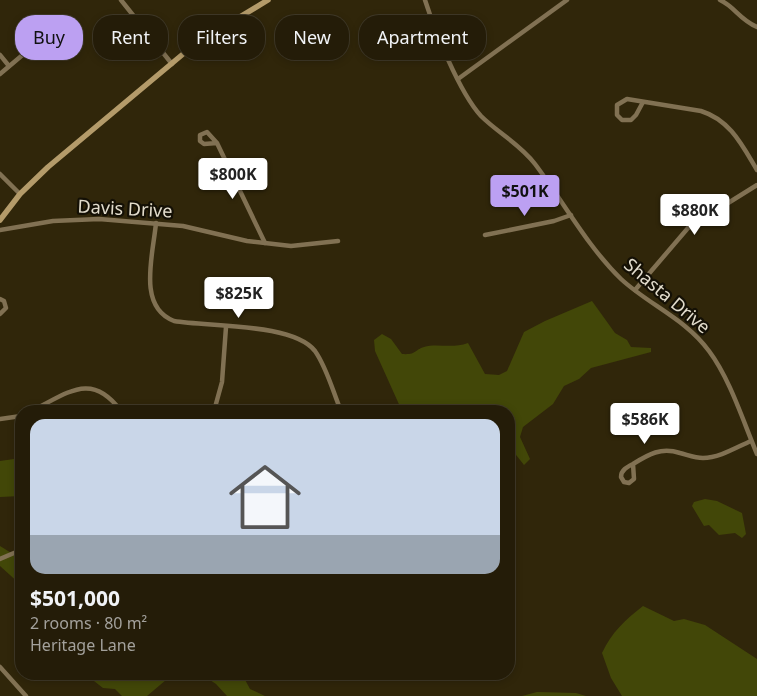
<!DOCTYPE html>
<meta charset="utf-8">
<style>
body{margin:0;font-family:"Noto Sans",sans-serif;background:#302916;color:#f1f3f6;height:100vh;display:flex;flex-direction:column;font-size:19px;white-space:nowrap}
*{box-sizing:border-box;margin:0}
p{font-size:16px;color:#a3a19c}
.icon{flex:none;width:28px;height:28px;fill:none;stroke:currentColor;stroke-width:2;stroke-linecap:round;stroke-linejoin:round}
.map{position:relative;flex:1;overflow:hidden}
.sheet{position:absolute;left:15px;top:405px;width:500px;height:275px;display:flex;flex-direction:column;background:#241c08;border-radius:20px;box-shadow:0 2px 8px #0003,0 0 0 1px #413a29}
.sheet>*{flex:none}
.top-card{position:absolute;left:15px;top:15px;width:500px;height:45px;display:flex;gap:10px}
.price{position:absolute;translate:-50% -42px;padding:0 11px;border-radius:5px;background:#fff;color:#222;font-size:16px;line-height:32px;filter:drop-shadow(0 1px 2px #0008)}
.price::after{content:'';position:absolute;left:50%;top:30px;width:15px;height:11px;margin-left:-8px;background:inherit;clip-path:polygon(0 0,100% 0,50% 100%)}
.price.on{background:#bca0f2;color:#111}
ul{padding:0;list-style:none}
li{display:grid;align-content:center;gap:10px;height:265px;padding:0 15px}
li+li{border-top:1px solid #413a29}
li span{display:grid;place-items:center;height:155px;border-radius:15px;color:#555}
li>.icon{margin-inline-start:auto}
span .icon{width:90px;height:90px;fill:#fffc;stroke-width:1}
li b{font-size:21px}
.chip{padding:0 18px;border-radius:20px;background:#241c08;box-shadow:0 2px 8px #0003,0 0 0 1px #413a29;font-size:18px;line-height:45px}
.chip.on{background:#bca0f2;color:#111}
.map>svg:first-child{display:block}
</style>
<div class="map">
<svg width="757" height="696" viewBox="0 0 757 696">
<rect width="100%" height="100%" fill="#30260a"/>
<g fill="#424708">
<path d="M 592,301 L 615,333 L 627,340 L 631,347 L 651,348 L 651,352 L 591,368 L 579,379 L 564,386 L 553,404 L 523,427 L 520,437 L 530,459 L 524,465 L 509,446 L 509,411 L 402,411 L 375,351 L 374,340 L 382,334 L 391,339 L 402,354 C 417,355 414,350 424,347 C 437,343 452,349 468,343 L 485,374 L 499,375 L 507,371 L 524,332 L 545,321 Z"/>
<polygon points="21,458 21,496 0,497 0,461"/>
<polygon points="705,499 717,501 742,513 746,534 742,538 735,533 719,535 709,525 704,526 692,506 694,502"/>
<polygon points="0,546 21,559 21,585 0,566"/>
<path d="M 643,606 L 674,621 L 684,619 L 705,625 L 757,659 L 757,696 L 622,696 L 611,678 L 602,653 C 612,632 625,620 643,606 Z"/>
<polygon points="85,674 173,674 147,696 122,696 115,689 103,688"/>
<polygon points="201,674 242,674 250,689 265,696 227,696 216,684"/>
<polygon points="537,692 576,693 586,696 522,696"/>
</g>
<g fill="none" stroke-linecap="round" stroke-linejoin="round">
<g stroke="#817153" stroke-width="4.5">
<polyline points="121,0 172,64"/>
<path d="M 425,0 C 435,31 459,92 481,116 C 498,133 520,144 535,164 C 563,201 587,246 621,279 C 649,305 686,319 709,351 C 730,379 743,421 757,454"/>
<path d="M 720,0 C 735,7 739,19 757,27"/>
<polyline points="0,55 9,66"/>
<polyline points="0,74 51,31 53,25 58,24 62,27 62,32 58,35 51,31"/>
<polyline points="458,79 567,0"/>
<path d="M 643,102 L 636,115 L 631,120 L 622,120 L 617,115 L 617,105 L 627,99 L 701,111 C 730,120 742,145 757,170"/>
<polyline points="217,143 204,144 200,141 200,135 207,132 217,143 265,243"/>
<polyline points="0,174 20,194"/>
<path d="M 156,223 C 153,255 137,307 174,321 C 210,327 293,323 315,351 C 327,368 333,392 341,411"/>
<polyline points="0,230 53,221 99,219 183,226 247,241 291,246 338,241"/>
<polyline points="485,235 554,221 571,215"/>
<polyline points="635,290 688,228 757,185"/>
<polyline points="0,299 4,301 6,308 0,314"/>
<path d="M 31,411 C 67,394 91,370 121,411"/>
<polyline points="214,411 222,382 226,327"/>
<polyline points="0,419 21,416"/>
<path d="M 633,464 L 634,479 L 629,483 L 624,482 L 621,477 C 621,470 627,467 633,464 C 649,454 661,447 680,453 C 688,455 695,458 703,458 C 719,458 737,447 751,441"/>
<polyline points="0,559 21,550"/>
<polyline points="0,667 26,696"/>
</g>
<polyline stroke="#b49b6a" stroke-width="5.5" points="0,220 20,194 48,167 195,44 268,0"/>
</g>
<g text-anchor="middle" stroke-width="4.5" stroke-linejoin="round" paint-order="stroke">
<g font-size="18" fill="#e2dccc" stroke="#141005">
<text transform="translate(125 209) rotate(3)" y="6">Davis Drive</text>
<text transform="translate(667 296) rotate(40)" y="6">Shasta Drive</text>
</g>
</g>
</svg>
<b class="price" style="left:233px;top:200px">$800K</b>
<b class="price on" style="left:525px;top:217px">$501K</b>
<b class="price" style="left:695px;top:236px">$880K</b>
<b class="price" style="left:239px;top:319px">$825K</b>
<b class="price" style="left:645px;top:445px">$586K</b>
<div class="top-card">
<a class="chip on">Buy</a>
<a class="chip">Rent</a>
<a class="chip">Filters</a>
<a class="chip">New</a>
<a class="chip">Apartment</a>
</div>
<section class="sheet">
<ul>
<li><span style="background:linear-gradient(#c9d6e8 75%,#9aa5b1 0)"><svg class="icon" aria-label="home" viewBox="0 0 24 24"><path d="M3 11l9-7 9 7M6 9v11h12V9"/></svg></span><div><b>$501,000</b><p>2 rooms · 80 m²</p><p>Heritage Lane</p></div></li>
</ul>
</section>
</div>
